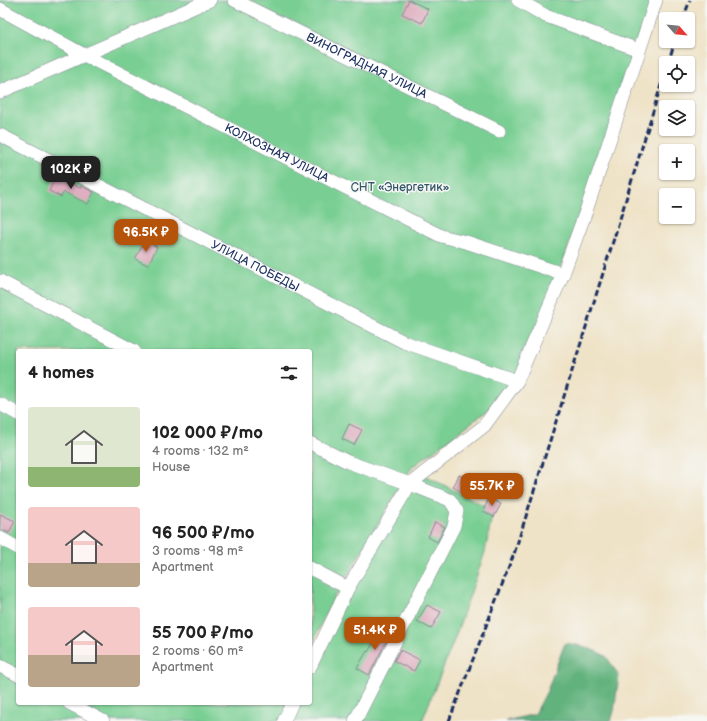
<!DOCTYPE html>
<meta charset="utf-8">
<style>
body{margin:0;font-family:"Balsamiq Sans",sans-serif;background:#f2f2f2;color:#222;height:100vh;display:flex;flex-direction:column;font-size:15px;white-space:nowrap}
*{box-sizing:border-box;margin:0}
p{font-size:13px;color:#767676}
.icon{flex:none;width:22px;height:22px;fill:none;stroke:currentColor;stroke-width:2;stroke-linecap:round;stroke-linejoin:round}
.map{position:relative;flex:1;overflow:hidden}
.details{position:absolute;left:16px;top:349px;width:296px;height:356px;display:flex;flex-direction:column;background:#fff;border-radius:4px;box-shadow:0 1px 3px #0004}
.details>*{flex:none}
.needle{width:26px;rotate:117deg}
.tools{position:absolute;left:659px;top:12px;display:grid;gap:8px}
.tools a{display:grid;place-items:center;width:36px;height:36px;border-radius:4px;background:#fff;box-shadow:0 1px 3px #0004;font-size:20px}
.price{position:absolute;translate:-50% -34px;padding:0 9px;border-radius:8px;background:#b45309;color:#fff;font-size:13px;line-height:26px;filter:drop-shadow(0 1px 2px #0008)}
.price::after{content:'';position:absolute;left:50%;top:24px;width:12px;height:9px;margin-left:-6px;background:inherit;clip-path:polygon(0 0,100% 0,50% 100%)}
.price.active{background:#222;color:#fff}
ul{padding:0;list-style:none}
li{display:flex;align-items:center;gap:12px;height:100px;padding:0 12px}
li span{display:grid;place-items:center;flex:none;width:112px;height:80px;border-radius:4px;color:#555}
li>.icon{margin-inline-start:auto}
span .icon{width:48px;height:48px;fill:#fffc;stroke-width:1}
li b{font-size:17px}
h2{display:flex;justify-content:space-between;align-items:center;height:48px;padding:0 12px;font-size:17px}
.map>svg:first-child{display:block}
</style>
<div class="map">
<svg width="707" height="721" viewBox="0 0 707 721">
<rect width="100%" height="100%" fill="#f6f6f2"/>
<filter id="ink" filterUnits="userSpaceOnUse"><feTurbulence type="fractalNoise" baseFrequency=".025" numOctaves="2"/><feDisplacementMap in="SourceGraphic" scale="8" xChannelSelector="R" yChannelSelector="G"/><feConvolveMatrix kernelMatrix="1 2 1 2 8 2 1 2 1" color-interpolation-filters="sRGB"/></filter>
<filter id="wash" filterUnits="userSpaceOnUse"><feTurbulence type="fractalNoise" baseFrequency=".012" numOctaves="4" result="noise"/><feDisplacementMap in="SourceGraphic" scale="16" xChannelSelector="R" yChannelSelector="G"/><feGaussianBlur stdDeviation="0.9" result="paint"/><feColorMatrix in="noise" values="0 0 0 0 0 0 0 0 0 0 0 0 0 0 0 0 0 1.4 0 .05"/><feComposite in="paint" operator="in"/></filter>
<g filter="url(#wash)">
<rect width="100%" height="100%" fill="#efe3c7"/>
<path fill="#79cf93" stroke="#4a7f78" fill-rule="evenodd" d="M 0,0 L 654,0 L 520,386 L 412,467 L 406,477 L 409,478 L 414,470 L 493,510 L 485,552 L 454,640 L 422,721 L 0,721 L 0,535 L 18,545 L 18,703 L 310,703 L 310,656 L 346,589 L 335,595 L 310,648 L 310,351 L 18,351 L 18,542 L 0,532 ZM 400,487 L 404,488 L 345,585 L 343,582 Z"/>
<polygon fill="#62b27d" stroke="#3e706e" points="565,643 586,647 606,656 619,676 614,711 611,721 506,721 535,714 547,691"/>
<g id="blocks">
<g fill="#dfaec0">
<polygon points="409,0 428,9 422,23 402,14"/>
<polygon points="56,176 80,188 81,186 94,192 88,204 64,192 61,197 49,191"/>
<polygon points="145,240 157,247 148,265 135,259"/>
<polygon points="349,424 362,430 354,445 342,439"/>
<polygon points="459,475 474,482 467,495 453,487"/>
<polygon points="489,498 501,504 494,517 483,511"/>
<polygon points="0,514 15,521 9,533 0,529"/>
<polygon points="435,522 445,527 437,542 428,537"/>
<polygon points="427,605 441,612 431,629 417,621"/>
<polygon points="383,625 392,630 369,675 357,668 367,651 368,652"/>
<polygon points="400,650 420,660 414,671 394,661"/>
</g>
</g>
</g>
<g filter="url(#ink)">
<use href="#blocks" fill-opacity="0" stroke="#858992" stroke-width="1"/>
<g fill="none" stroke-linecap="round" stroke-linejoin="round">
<g stroke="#858992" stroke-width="14">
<g id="minor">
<path id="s1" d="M 234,0 L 499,131"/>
<polyline points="518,0 546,16 639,50"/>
<path id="s2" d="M 0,9 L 84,55 L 441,236 L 466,242 L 563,274"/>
<polyline points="0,92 210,0"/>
<path id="s3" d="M 0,135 L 404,342 L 517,381"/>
<polyline points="0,281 134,351"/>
<polyline points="0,404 18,414"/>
<polyline points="310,443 348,462 410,484 450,500 457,511 454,526 355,721"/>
<polyline points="0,538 18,548"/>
<polyline points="310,568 348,588"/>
<polyline points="0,666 18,675"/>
<polyline points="310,667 348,588 410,484 484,426 517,381 563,274 586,211 656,0"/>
<polyline points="69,703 103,721"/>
<polyline points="284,721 292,703"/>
</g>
</g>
<use href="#minor" stroke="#fff" stroke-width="13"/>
<g stroke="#1b2f5e" stroke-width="3" stroke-dasharray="6 3" stroke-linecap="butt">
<polyline points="683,19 690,0"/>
<polyline points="668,63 675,41"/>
<polyline points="449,721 514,554 611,248 666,69"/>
</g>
</g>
</g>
<g text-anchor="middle" stroke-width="3" stroke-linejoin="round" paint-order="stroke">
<g font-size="12" fill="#1b2f5e" stroke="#f6f6f2">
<text dy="4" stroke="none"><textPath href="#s1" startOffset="148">ВИНОГРАДНАЯ УЛИЦА</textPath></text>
<text dy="4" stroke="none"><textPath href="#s2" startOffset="312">КОЛХОЗНАЯ УЛИЦА</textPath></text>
<text dy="4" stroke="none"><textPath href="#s3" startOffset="287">УЛИЦА ПОБЕДЫ</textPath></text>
</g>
<g font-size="12" fill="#32576b" stroke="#f6f6f2">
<text x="400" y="191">СНТ «Энергетик»</text>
</g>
</g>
</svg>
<div class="tools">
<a><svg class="needle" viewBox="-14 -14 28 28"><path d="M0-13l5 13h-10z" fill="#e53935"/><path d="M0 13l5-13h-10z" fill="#767676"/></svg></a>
<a><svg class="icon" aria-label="locate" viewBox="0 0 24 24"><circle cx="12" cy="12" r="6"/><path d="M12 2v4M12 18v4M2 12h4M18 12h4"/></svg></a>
<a><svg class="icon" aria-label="layers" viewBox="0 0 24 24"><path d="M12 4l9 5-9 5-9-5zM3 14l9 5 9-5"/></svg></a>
<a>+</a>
<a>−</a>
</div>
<b class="price active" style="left:71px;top:190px">102K ₽</b>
<b class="price" style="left:146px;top:253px">96.5K ₽</b>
<b class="price" style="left:492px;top:507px">55.7K ₽</b>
<b class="price" style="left:375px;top:651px">51.4K ₽</b>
<section class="details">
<h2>4 homes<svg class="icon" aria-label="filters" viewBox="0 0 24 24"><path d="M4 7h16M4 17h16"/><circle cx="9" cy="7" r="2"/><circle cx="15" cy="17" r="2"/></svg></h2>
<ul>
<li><span style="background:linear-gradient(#dfe7d0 75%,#8fb573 0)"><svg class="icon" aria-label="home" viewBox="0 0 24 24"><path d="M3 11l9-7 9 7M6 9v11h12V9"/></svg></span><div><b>102 000 ₽/mo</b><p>4 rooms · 132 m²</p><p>House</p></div></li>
<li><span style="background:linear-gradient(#f6c9c9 70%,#b9a48a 0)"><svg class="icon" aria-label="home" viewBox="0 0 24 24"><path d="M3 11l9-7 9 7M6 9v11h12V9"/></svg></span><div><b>96 500 ₽/mo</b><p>3 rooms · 98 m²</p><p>Apartment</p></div></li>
<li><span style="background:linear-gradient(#f6c9c9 60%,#b9a48a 0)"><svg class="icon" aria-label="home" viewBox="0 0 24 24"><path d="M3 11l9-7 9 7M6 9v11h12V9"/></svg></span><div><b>55 700 ₽/mo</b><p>2 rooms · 60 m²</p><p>Apartment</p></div></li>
</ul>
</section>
</div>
